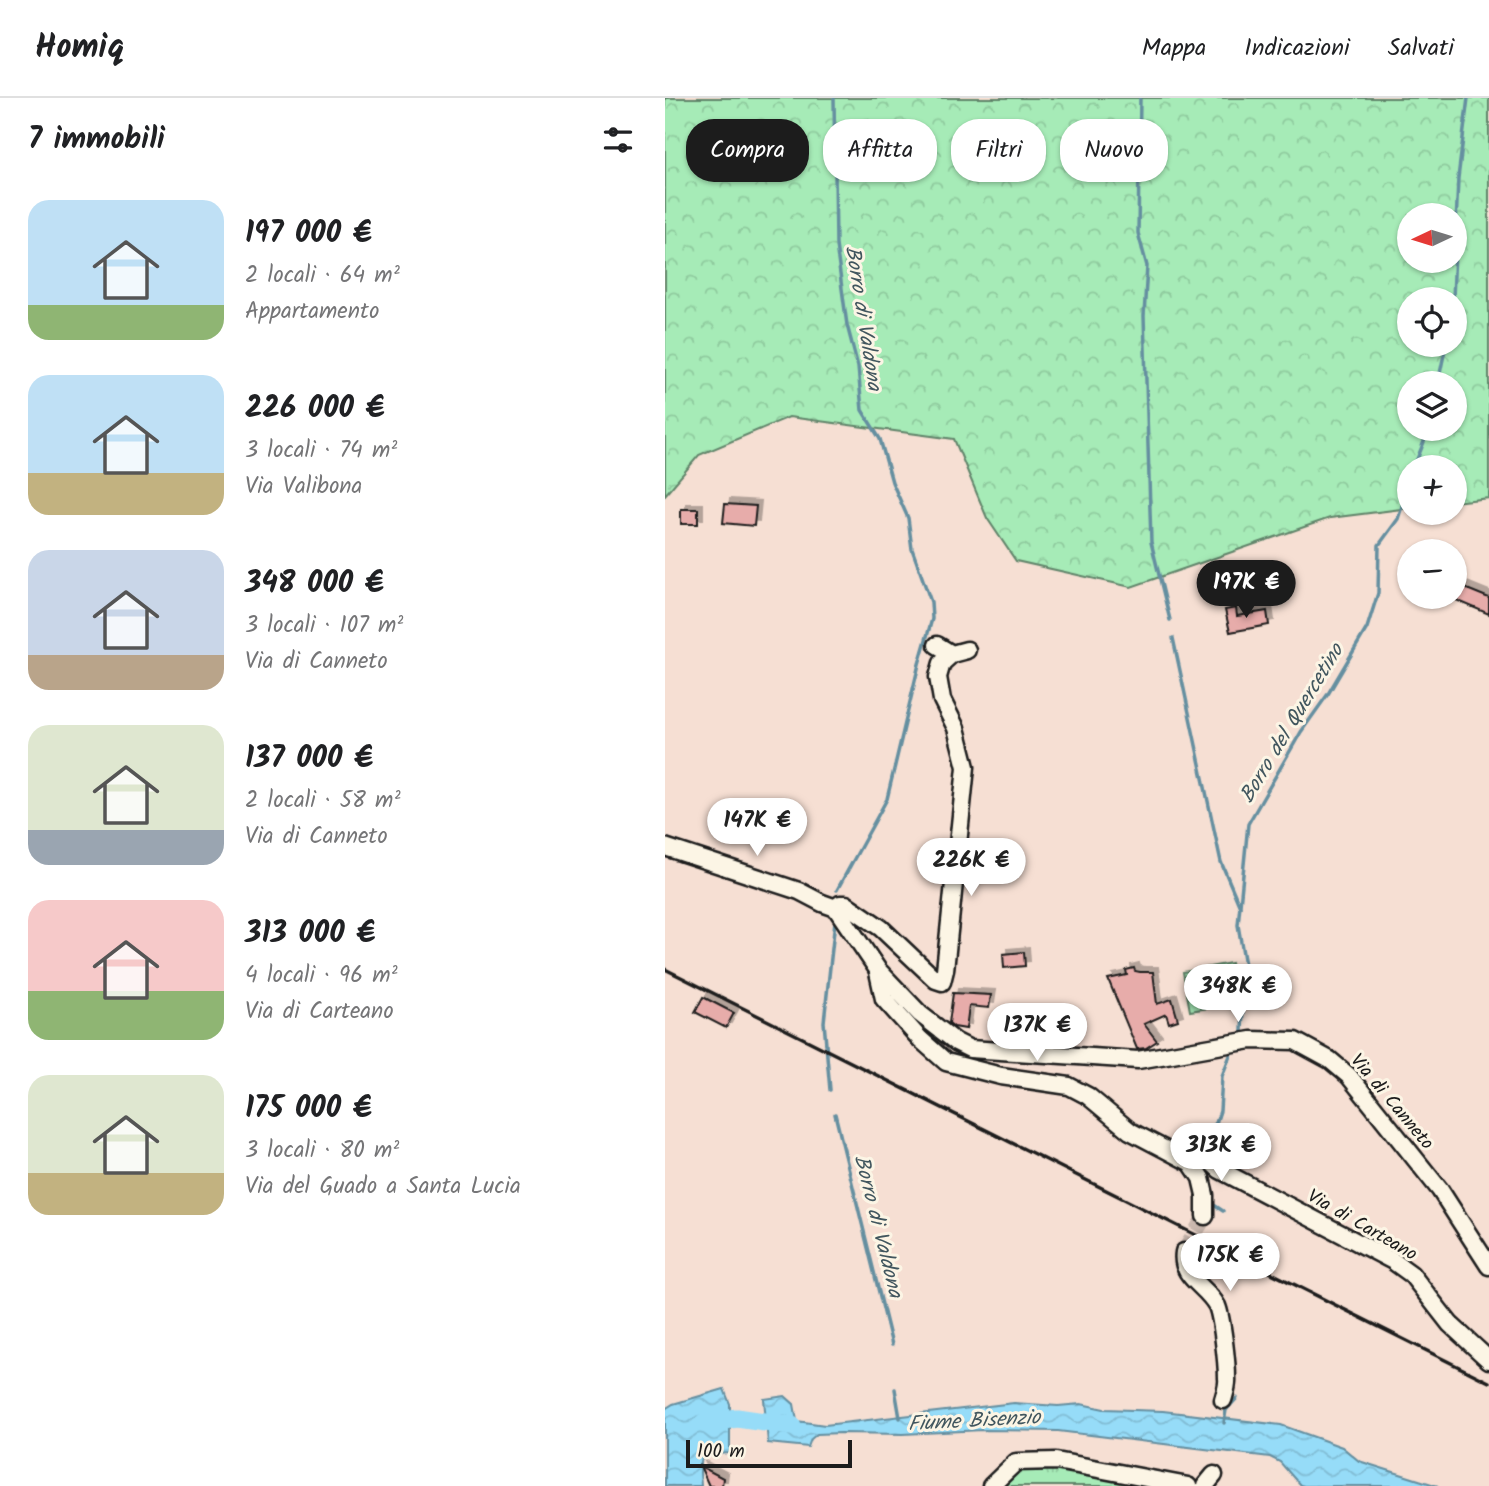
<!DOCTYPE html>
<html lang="it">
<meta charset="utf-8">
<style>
body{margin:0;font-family:Kalam,sans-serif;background:#f2f2f2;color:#202124;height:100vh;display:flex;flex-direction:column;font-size:26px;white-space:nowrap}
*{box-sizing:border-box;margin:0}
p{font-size:23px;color:#757577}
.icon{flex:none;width:38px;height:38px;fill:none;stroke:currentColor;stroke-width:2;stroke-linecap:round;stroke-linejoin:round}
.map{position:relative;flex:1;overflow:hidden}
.details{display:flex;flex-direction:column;background:#fff;width:665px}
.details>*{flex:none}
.banner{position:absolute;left:21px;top:21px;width:665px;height:63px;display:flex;gap:14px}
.needle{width:46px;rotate:266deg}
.fabs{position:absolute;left:732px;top:105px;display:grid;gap:14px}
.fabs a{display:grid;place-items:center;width:70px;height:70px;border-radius:50%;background:#fff;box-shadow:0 2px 5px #0004;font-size:35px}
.scale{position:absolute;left:21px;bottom:18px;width:166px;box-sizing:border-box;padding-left:7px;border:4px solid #1c1c1c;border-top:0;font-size:19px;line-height:24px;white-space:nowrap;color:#1c1c1c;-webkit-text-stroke:5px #fcf5e5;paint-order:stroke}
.price{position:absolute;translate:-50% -60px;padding:0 16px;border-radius:24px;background:#fff;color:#222;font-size:23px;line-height:46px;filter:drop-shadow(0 2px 4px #0008)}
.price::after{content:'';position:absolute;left:50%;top:42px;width:21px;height:16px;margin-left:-10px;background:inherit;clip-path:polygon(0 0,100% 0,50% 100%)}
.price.selected{background:#1c1c1c;color:#fff}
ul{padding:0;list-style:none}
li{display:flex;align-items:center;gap:21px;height:175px;padding:0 28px}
li span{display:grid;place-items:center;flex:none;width:196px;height:140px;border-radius:21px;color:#555}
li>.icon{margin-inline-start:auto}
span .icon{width:84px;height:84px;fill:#fffc;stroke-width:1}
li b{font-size:30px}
h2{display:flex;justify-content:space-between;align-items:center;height:84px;padding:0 28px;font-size:30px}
.pill{padding:0 24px;border-radius:28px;background:#fff;box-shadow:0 2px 5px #0004;font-size:24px;line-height:63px}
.pill.selected{background:#1c1c1c;color:#fff}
header{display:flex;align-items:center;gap:42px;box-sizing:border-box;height:98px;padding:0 35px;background:#fff;border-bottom:2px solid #e0e0e0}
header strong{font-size:33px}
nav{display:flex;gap:38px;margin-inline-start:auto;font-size:24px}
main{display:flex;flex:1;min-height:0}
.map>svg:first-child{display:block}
</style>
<header>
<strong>Homiq</strong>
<nav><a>Mappa</a><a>Indicazioni</a><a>Salvati</a></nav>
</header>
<main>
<section class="details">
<h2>7 immobili<svg class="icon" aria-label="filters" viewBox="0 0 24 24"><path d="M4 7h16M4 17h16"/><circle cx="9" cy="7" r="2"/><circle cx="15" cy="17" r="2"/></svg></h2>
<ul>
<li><span style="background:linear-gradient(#bfe0f5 75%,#8fb573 0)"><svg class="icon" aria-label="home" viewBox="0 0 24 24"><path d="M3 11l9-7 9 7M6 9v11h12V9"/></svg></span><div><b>197 000 €</b><p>2 locali · 64 m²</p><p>Appartamento</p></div></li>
<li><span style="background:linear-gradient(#bfe0f5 70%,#c2b280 0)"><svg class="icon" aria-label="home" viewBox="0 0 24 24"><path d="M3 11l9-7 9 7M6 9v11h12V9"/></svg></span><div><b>226 000 €</b><p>3 locali · 74 m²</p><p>Via Valibona</p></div></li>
<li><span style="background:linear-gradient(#c9d6e8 75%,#b9a48a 0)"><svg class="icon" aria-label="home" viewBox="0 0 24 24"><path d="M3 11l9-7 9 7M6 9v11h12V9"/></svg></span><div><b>348 000 €</b><p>3 locali · 107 m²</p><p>Via di Canneto</p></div></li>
<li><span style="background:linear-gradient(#dfe7d0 75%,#9aa5b1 0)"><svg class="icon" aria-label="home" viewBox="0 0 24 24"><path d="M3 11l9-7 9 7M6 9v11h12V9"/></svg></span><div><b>137 000 €</b><p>2 locali · 58 m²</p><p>Via di Canneto</p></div></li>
<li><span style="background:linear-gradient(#f6c9c9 65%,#8fb573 0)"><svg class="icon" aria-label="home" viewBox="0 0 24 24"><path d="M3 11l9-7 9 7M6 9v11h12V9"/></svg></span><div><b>313 000 €</b><p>4 locali · 96 m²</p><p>Via di Carteano</p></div></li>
<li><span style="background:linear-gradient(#dfe7d0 70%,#c2b280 0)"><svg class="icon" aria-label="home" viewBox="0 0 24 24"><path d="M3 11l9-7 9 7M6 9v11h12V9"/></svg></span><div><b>175 000 €</b><p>3 locali · 80 m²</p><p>Via del Guado a Santa Lucia</p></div></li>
</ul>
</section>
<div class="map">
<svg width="824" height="1388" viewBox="0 0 824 1388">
<defs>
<pattern id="forest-crowns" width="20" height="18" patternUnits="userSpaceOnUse" patternTransform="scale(1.75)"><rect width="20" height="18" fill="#a6ebb7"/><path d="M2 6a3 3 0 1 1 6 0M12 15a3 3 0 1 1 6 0" fill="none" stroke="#8ec99d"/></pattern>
<pattern id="park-tufts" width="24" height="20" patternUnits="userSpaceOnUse" patternTransform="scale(1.75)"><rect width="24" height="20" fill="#a6ebb7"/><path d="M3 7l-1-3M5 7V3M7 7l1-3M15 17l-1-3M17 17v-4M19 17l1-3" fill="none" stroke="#8ec99d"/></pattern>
<pattern id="water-waves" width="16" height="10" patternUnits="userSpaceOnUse" patternTransform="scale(1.75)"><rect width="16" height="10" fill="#96dcf8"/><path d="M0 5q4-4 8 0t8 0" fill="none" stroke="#81bcd4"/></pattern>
<filter id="shadow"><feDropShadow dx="5" dy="-5" stdDeviation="0" flood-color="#0004"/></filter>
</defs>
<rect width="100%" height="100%" fill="#f6dfd3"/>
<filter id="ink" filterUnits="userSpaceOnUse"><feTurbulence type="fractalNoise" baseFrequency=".0143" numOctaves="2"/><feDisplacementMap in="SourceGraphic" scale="14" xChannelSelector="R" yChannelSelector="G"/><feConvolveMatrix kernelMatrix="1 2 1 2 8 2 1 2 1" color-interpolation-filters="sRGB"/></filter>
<g filter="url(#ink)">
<polygon fill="#a6ebb7" stroke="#61846a" stroke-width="2" points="566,865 574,905 525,913 518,874"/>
<path fill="url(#forest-crowns)" stroke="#61846a" stroke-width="2" fill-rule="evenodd" d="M 0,0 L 824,0 L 824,400 L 789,404 L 789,369 L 744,369 L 744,410 L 665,420 L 466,489 L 351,463 L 322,420 L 289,341 L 124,319 L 34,357 L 0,397 ZM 744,117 L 789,117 L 789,163 L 744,163 ZM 744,201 L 789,201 L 789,247 L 744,247 ZM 744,285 L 789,285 L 789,331 L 744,331 Z"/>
<polygon fill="url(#park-tufts)" stroke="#61846a" stroke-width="2" points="357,1367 391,1368 486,1388 335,1388"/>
<g fill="url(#water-waves)" stroke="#658fa0" stroke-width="2">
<polygon points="59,1291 65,1306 65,1355 37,1357 35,1374 36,1388 0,1388 0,1311 8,1306"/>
<polygon points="120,1298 129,1306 132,1323 160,1327 349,1305 393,1308 416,1306 439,1311 498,1313 616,1327 677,1349 694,1363 773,1388 639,1388 635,1387 615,1364 605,1359 393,1333 318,1332 238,1336 176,1335 152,1336 146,1341 143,1349 103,1345 99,1301"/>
</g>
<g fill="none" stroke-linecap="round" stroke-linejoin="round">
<g stroke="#658fa0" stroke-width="3.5">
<polyline points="169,0 171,147 182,227 193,269 197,312 215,341 227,384 243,420 247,451 266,504 267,521 254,566 222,701 172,792"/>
<polyline points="475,0 473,135 482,168 479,218 486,444 505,522"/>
<polyline points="788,201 793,80 803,0"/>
<polyline points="773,285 781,247"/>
<polyline points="749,369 764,331"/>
<polyline points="508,540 556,764 575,809"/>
<polyline points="577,933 580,867 573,827 583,726 636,634 663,596 702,530 713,495 714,447 733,421 744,386"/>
<polyline points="165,992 159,924 170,823"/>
<polyline points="170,1016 227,1247"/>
<polyline points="530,1057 537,1041 551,1025 555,1013 557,978 568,950"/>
<polyline points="546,1105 558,1113"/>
<polyline points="230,1291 235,1320"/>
<polyline points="559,1325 561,1312 572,1300"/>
</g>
<polyline stroke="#96dcf8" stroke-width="19" points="39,1325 72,1320 127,1328"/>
</g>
<g fill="#e7acaa" stroke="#1c1c1c" stroke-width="2" filter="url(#shadow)">
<polygon points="60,406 91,408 89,428 58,425"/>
<rect x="16" y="411" width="17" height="15"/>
<polygon points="797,489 824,500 824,516 791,502"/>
<polygon points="571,510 572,518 602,513 604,527 565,534 560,512"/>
<polygon points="359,854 360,868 339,870 338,856"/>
<polygon points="469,870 470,873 475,874 488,874 492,906 507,901 513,922 504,925 501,916 479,926 492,943 481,950 472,951 443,881 462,877 461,872"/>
<polygon points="288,895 326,897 324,910 304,908 301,931 289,929 284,925"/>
<polygon points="38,899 69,915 61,930 30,914"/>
<polygon points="35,1368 58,1380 57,1388 44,1388"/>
</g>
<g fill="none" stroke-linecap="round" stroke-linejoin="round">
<polyline stroke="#cab8ae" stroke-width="16" stroke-dasharray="16 8" stroke-linecap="butt" points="519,1154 540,1118"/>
<g stroke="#1c1c1c" stroke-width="21">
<g id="minor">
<polyline points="272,547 287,556 302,552"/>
<polyline points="0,749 134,793 157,805 171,810 213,872 255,916 291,944 305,951 473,962 586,942 630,943 665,962 684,978 775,1092 824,1168"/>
<polyline points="171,810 175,806 181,806 216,830 271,882 277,884 280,872 301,669 291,630 277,602 273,579 277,565 287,556"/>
<polyline points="213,874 219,901 255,941 281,964 336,978 404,988 423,998 465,1033 526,1065 536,1080 540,1097 540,1118"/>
<polyline points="526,1065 545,1063 555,1072 728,1163 746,1176 785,1226 824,1262"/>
<path d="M 519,1154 C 515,1180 541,1187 552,1208 C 557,1220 562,1265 562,1280 C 563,1287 560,1295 558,1302"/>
<polyline points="326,1388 351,1364 391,1363 523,1388"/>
<polyline points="540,1388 549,1377"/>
</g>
</g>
<use href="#minor" stroke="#fcf5e5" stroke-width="16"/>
<polyline stroke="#1c1c1c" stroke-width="3.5" points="0,871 824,1284"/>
</g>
</g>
<g text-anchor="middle" stroke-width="6" stroke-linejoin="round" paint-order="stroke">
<g font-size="19" fill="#1c1c1c" stroke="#fcf5e5">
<text transform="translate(728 1003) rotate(50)" y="7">Via di Canneto</text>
<text transform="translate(698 1126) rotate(30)" y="7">Via di Carteano</text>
</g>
<g font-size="21" font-style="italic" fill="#41565e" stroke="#fcf5e5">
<text transform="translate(199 220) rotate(81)" y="7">Borro di Valdona</text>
<text transform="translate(626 625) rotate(-59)" y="7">Borro del Quercetino</text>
<text transform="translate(214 1128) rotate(76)" y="7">Borro di Valdona</text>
<text transform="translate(309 1322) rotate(-3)" y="7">Fiume Bisenzio</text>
</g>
</g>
</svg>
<div class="fabs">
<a><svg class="needle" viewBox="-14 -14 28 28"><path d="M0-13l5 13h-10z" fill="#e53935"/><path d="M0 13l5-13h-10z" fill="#757577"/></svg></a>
<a><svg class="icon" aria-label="locate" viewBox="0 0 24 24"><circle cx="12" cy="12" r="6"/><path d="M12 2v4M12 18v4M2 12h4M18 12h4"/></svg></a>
<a><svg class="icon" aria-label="layers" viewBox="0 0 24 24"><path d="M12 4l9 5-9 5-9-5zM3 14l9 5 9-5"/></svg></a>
<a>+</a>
<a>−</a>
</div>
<div class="scale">100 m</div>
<b class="price selected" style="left:581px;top:522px">197K €</b>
<b class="price" style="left:92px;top:760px">147K €</b>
<b class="price" style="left:306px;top:800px">226K €</b>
<b class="price" style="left:573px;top:926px">348K €</b>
<b class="price" style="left:372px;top:965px">137K €</b>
<b class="price" style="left:556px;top:1085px">313K €</b>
<b class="price" style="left:565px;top:1195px">175K €</b>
<div class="banner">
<a class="pill selected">Compra</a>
<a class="pill">Affitta</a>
<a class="pill">Filtri</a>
<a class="pill">Nuovo</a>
</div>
</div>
</main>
